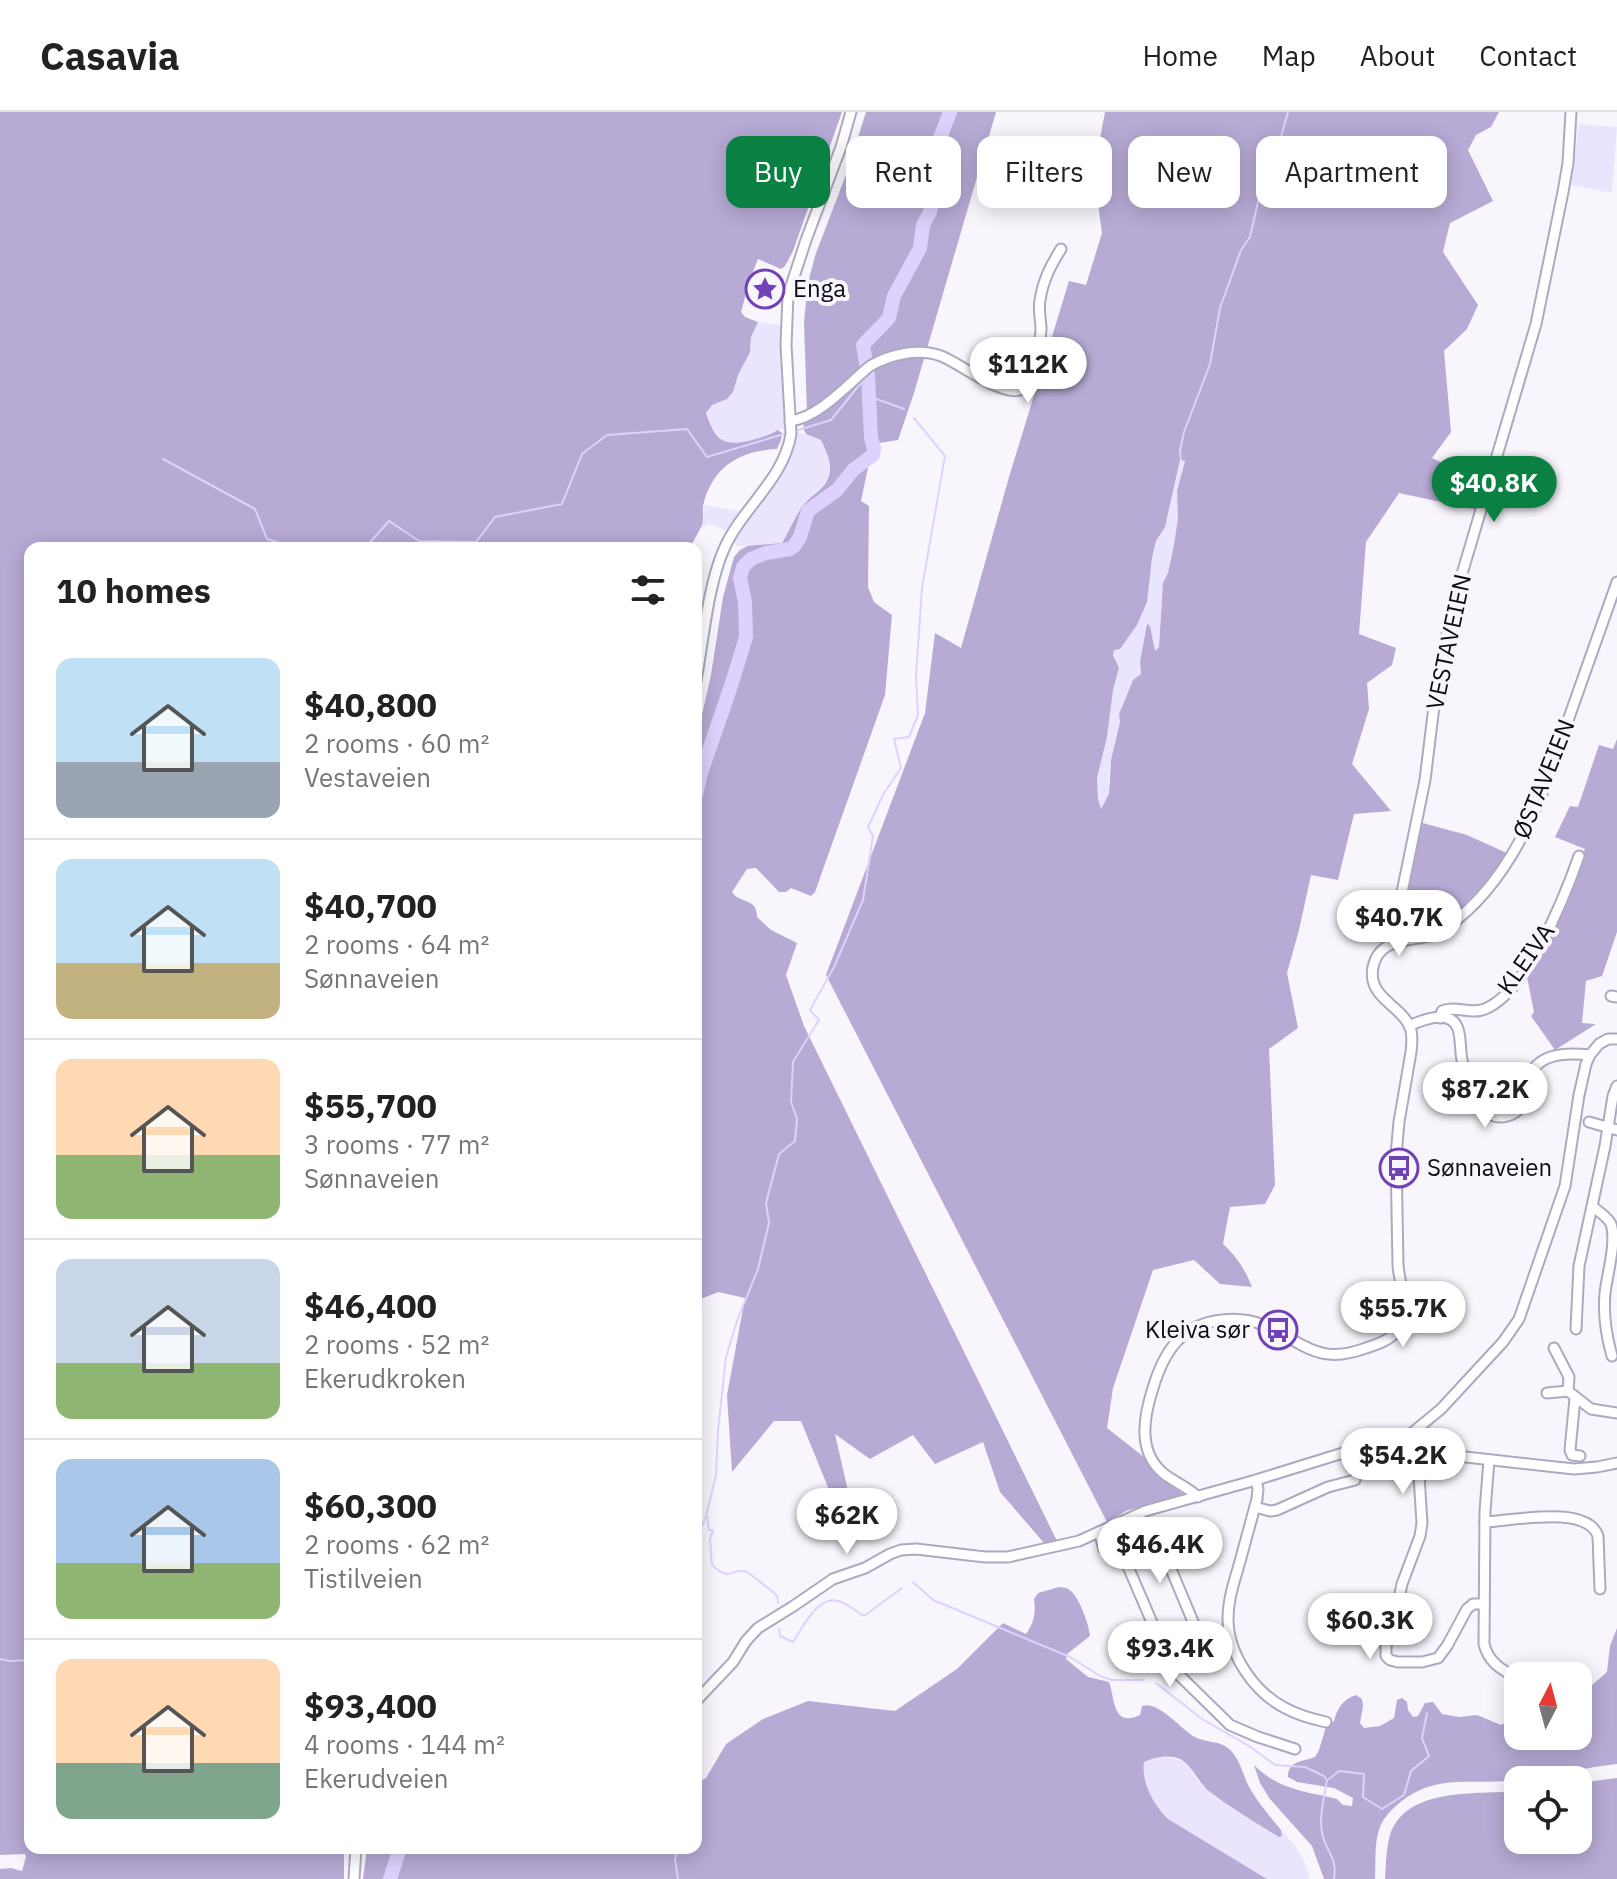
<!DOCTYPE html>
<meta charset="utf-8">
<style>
body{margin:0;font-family:"IBM Plex Sans",sans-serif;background:#f6f6f6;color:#222;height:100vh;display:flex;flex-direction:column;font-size:30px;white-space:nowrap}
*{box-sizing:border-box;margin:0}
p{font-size:26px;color:#767676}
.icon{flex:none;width:44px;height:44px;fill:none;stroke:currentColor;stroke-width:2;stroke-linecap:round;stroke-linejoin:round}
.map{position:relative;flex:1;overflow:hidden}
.side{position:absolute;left:24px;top:430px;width:678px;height:1312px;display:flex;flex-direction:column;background:#fff;border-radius:16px;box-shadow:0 4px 20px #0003}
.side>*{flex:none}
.guide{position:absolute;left:726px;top:24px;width:760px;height:72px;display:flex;gap:16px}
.needle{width:52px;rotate:6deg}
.buttons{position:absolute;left:1504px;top:1550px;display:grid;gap:16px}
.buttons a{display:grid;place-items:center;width:88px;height:88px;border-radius:16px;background:#fff;box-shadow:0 4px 20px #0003;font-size:40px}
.price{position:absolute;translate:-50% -68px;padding:0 18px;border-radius:28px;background:#fff;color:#222;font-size:26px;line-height:52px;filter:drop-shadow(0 2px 4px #0008)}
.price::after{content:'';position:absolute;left:50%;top:48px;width:24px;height:18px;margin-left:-12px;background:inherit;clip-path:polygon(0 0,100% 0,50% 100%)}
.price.selected{background:#0b8043;color:#fff}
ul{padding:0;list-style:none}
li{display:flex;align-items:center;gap:24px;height:200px;padding:0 32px}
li+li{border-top:2px solid #e0e0e0}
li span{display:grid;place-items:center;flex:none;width:224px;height:160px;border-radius:16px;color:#555}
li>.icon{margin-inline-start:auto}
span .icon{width:96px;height:96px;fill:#fffc;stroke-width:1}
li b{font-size:34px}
h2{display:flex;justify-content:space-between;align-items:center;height:96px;padding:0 32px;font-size:34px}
.chip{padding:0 28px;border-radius:16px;background:#fff;box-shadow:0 4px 20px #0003;font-size:28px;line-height:72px}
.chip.selected{background:#0b8043;color:#fff}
header{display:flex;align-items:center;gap:48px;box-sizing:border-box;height:112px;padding:0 40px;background:#fff;border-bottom:2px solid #e0e0e0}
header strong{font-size:38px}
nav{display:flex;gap:44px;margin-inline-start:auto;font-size:28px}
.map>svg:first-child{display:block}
</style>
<header>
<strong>Casavia</strong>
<nav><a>Home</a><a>Map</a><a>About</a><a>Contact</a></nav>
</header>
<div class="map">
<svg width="1617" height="1767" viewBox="0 0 1617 1767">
<rect width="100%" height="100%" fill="#f8f6fc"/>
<g fill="#eae4fd">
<polygon points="1579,12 1617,15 1612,81 1571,73"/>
<polygon points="758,210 780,213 786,317 778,318 770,324 731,333 724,330 714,318 706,301 712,293 727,287 733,280 738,263 750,240 751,225"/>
<path d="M 797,320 C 804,322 816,323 821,328 C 831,338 832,358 826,369 C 821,378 810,384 804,392 C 795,404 789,418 782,431 L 754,434 L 737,434 L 733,429 C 754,394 792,361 797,320 Z"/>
<path d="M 1180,348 L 1185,349 L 1177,379 L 1178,406 L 1174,433 L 1168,461 L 1163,471 L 1159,535 L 1155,540 L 1152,524 C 1143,537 1139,545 1141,562 L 1127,580 L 1119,602 L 1120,610 L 1111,648 L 1108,669 L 1109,682 L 1101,698 L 1098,687 L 1097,666 L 1107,625 L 1113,578 L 1119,556 L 1113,543 L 1114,537 L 1120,537 L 1137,513 L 1147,490 L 1152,446 L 1156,429 L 1165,415 Z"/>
<polygon points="704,393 743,400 730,420 710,412 701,416"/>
<path d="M 1164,1644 C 1196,1650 1187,1661 1208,1679 C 1227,1694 1258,1712 1279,1725 L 1282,1724 L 1281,1718 C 1296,1733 1305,1746 1310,1767 L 1267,1767 L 1168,1707 C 1154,1693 1141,1670 1144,1650 L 1151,1646 Z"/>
</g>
<g fill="#b7aad5" fill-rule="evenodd">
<path d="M 0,0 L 842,0 L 793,139 L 785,154 L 781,157 L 758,147 L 749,170 L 741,200 L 745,205 L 758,210 L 751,225 L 750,240 L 738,263 L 733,280 L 727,287 L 712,293 L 706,301 C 715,326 721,335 748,329 C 759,326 768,324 778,318 L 782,321 L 781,328 L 777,337 C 739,339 712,355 703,394 C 702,401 704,407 702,413 C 699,421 693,428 690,436 L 30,436 L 30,1736 L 344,1736 L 344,1767 L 0,1767 L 0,1757 L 11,1756 L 22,1759 L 26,1745 L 25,1742 L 0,1743 Z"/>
<path d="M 866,0 L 996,0 L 914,281 L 898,328 L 873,332 L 861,389 L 869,394 L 868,475 L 874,490 L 892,503 L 885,583 L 815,780 L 811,784 L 791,776 L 786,780 L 779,780 L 756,756 L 747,757 L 732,780 C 741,793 757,785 757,805 L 771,818 L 797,831 L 786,863 L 804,914 L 1057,1429 L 1044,1431 L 1000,1380 L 983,1330 L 935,1352 L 913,1323 L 870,1347 L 835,1322 L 848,1379 L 832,1385 L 801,1309 L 774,1309 L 732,1360 L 727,1283 L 745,1186 L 718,1180 L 696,1189 L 696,629 L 711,563 L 723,485 L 734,445 L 740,438 L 747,434 L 782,431 C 789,419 794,407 801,396 C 808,386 819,380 825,372 C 835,358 828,342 821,328 L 806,322 L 803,316 L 807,301 L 804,210 L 808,170 L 816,141 L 847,60 Z"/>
<path d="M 1105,0 L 1499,0 L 1491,15 L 1476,23 L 1468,38 L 1493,89 L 1450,111 L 1443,140 L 1478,193 L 1467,217 L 1444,239 L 1451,320 L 1432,346 L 1488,373 L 1478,398 L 1399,381 L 1366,430 L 1359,522 L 1396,536 L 1392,553 L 1367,571 L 1369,597 L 1352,652 L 1391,699 L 1354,702 L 1338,768 L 1311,763 L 1299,818 L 1287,861 L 1298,916 L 1269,937 L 1275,1073 L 1265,1092 L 1230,1095 L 1223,1132 C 1237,1145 1245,1157 1252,1175 L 1220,1172 L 1194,1148 L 1153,1158 L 1113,1276 L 1107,1316 L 1144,1345 L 1157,1364 L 1183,1382 L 1126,1399 L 1107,1410 L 826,863 L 925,601 L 935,521 L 961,536 L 1009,365 L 1069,169 L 1086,173 L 1102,121 L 1096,78 L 1092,69 ZM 1180,348 L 1185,349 L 1177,379 L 1178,406 L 1174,433 L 1168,461 L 1163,471 L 1159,535 L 1155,539 L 1150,514 L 1147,512 L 1140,550 L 1141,562 L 1133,568 L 1119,602 L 1120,610 L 1111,648 L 1109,682 L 1101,697 L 1098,687 L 1097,666 L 1107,625 L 1113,578 L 1119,556 L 1113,543 L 1114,538 L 1120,537 L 1137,513 L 1147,490 L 1152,446 L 1156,429 L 1165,415 Z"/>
<polygon points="1617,627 1617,820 1602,864 1586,869 1582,911 1596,912 1555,938 1531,904 1534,900 1526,860 1564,793 1585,737 1555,725 1570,694 1578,695 1599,633 1613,637"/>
<path d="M 1419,710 L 1467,723 L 1509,742 C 1486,774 1465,801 1430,821 L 1416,813 L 1403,791 Z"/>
<path d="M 1059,1475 C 1065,1476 1067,1475 1072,1480 C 1080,1488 1089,1513 1090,1524 L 1067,1542 L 1066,1547 L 1088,1565 L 1109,1570 C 1115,1586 1112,1616 1140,1603 L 1142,1594 C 1158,1589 1179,1615 1193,1624 C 1206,1632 1222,1627 1232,1640 C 1240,1649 1243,1662 1248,1673 C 1257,1690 1270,1704 1281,1718 L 1282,1724 L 1279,1725 C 1256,1711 1231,1696 1210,1680 C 1199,1672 1192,1653 1180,1647 C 1169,1642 1154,1645 1144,1650 C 1141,1671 1154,1693 1168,1707 L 1267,1767 L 363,1767 L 367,1736 L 696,1736 L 696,1671 L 706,1666 L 726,1632 L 763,1607 L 808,1589 L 895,1599 L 957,1557 L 1003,1511 L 1026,1522 C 1034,1511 1036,1500 1034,1487 L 1038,1481 Z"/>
<path d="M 1617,1516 L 1617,1652 C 1580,1656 1544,1666 1507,1669 C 1465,1672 1432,1662 1397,1693 C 1389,1700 1382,1708 1379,1718 C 1374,1733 1376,1751 1375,1767 L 1324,1767 L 1312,1734 L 1270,1687 L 1260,1671 L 1254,1653 C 1279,1678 1304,1679 1337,1687 L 1343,1693 L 1352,1694 L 1353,1686 L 1334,1676 L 1297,1670 L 1288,1665 C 1288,1648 1303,1650 1315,1645 L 1319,1638 L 1326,1615 L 1334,1609 C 1337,1597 1343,1587 1356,1583 L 1362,1587 L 1363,1594 L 1360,1611 L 1364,1616 L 1380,1614 L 1394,1606 L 1397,1588 L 1402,1586 L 1407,1590 L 1408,1598 L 1413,1605 L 1418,1604 L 1425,1591 L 1433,1590 L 1442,1602 L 1459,1605 L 1477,1603 L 1501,1613 L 1505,1611 L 1507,1603 L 1518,1603 L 1518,1624 L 1578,1624 L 1578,1596 L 1583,1581 L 1607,1560 L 1610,1534 Z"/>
<path d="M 1617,1666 L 1617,1767 L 1385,1767 C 1386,1753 1386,1737 1390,1723 C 1406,1674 1478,1683 1518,1679 L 1518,1728 L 1578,1728 L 1578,1671 Z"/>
</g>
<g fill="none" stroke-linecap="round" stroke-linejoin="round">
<g stroke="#ded1fe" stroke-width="2">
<polyline points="871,285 904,297"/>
<polyline points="798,318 831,308 868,262"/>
<polyline points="163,347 255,397 267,427 296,436"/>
<polyline points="1181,348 1180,338 1184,320 1210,252 1220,196 1241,138 1250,125 1260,81 1265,65 1274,49 1288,0"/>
<polyline points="365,436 389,409 419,429 476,430 495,405 562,392 582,342 607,323 687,317 707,345 784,322"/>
<path d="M 707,1405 L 709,1418 L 713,1418 L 710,1427 L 712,1453 C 733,1472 729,1454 747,1460 C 749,1461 776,1482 777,1484 C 778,1486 778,1488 778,1491"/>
<polyline points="696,1429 706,1404 716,1363 718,1318 726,1245 737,1209 758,1157 769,1111 766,1091 779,1042 795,1029 797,1007 791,990 793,950 819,908 810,898 834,855 863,788 873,724 868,715 884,681 901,656 894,627 909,625 918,603 916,564 922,476 945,344 914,306"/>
<polyline points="913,1470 933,1488 1070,1545 1100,1564 1112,1568 1144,1568"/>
<path d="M 779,1517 L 780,1524 L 793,1530 C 803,1515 819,1480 841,1490 C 849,1493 857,1500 864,1504 L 902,1476"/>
<polyline points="0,1547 10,1549 30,1548"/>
<path d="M 1156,1571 L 1202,1607 L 1249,1634 L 1275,1653 L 1305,1655 L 1324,1664 L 1327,1668 C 1324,1686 1318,1708 1323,1725 C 1329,1744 1337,1746 1334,1767"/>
<polyline points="1329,1667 1339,1659 1364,1662 1363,1685 1382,1697 1404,1683 1411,1659 1429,1644 1422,1626 1427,1601"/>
<polyline points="678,1767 675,1747 679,1736"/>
</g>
<g stroke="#ded1fe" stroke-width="14">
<polyline points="696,683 701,661 731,574 746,525 745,490 740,466 743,455 751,447 766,441 790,437 794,434 800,425 808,399 837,378 853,358 873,343 874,336 871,326 868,262 863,233 889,206 894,184 920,136 923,113 930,100 932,89 935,39 950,0"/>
<polyline points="390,1767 400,1736"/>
</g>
<g stroke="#afa8c1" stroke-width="13">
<g id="minor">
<path d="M 790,309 C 819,306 849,271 870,254 C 891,242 918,236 941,244 C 960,251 1007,289 1024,276 C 1034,269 1040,231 1041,218 C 1041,208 1038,198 1040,188 C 1043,168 1051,153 1061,137"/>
<path d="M 696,569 C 703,530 708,473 724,437 C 742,396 784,367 791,322 L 786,233 L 788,183 L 806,128 L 841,35 L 851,0"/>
<path d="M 1420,826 C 1413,809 1401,805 1401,785 L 1425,668 L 1436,578 L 1443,538 L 1459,472 L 1536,212 L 1563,80 L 1568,51 L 1571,0"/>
<polyline points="1611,884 1617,885"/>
<path d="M 1440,906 L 1442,899 C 1456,893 1471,903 1485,897 C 1527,880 1565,784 1579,744"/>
<path d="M 1409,914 C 1422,908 1451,896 1458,917 C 1461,926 1460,938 1462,948 C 1464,960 1469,972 1474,983 C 1478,991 1482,998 1489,1002 C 1495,1005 1501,1006 1507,1004 C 1532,998 1522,968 1537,953 C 1550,940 1573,941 1590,943"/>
<polyline points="1589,1010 1617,1018"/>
<path d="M 1593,1095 C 1599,1100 1608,1105 1611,1112 C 1617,1129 1607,1163 1605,1181 C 1603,1203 1606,1223 1612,1244"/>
<polyline points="1576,1217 1579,1154 1605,1034 1613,984 1617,974"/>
<polyline points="1554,1236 1569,1265 1568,1279"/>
<polyline points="1547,1281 1568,1279 1591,1297 1617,1301"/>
<polyline points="1575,1286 1570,1338 1572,1343 1580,1344"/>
<polyline points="1407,1338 1412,1321 1441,1297 1503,1230 1519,1207 1565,1074 1579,983 1586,952 1590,943 1599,932 1608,927 1617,927"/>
<polyline points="1420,1340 1419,1364 1422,1411 1420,1424 1402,1472 1394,1509 1386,1534 1386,1544 1390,1548 1398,1550 1422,1550 1438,1546 1447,1534 1467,1497 1473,1492 1484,1492"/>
<path d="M 1489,1348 L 1485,1399 L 1484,1532 C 1488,1549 1501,1559 1518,1565"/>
<path d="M 1256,1368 L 1258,1377 L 1257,1387 C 1251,1409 1245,1431 1239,1453 C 1234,1470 1228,1488 1228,1507 C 1228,1542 1254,1580 1285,1596 C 1298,1603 1312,1607 1326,1610"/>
<path d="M 1198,1385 C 1188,1375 1174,1370 1163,1361 C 1137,1339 1144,1304 1153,1276 C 1164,1239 1182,1212 1222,1208 C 1236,1206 1251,1208 1264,1213 C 1305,1231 1317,1254 1366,1236 C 1375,1233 1386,1230 1393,1223 C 1399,1217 1403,1209 1404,1201 C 1406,1186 1399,1169 1398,1153 C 1397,1116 1397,1080 1396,1043 L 1399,1010 L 1411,940 C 1412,932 1413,923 1410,915 C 1400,892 1367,886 1373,855 C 1380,820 1421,833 1444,817 C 1492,785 1522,732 1543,679 L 1617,470"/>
<polyline points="1255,1395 1270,1399 1277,1398 1328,1375 1355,1368"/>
<path d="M 1485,1410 C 1512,1409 1587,1392 1598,1424 L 1600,1477"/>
<polyline points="1099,1420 1104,1437 1119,1442 1126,1450 1166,1543 1176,1560 1230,1613 1258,1625 1295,1637"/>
<path d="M 1115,1439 C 1124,1425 1135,1413 1153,1420 L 1158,1426 L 1199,1524"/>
<polyline points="1578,1573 1583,1573"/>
<polyline points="698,1587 733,1550 746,1529 758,1516 792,1495 833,1467 865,1456 890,1442 901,1438 916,1437 985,1445 1008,1445 1079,1429 1145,1399 1256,1368 1343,1341 1365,1337 1394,1337 1574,1357 1597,1355 1617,1351"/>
<polyline points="354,1767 356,1736"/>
</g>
</g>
<use href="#minor" stroke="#fff" stroke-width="9"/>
</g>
<defs>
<g id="sight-ring" transform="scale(2)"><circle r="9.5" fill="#f8f6fc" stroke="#7141b8" stroke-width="1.5"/><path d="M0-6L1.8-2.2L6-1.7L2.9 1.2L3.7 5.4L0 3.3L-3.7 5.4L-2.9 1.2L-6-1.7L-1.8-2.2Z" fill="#7141b8"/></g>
<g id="bus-ring" transform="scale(2)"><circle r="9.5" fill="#f8f6fc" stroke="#7141b8" stroke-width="1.5"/><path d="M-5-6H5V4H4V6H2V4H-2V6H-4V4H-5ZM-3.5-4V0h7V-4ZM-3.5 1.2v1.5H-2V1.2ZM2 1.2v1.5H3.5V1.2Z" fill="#7141b8"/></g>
</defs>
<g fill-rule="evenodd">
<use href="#sight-ring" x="765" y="177"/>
<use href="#bus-ring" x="1399" y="1056"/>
<use href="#bus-ring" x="1278" y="1218"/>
</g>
<g text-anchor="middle" stroke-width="8" stroke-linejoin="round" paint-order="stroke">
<g font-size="24" fill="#0d0b13" stroke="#f8f6fc" text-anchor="start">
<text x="793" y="185">Enga</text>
<text x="1427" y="1064">Sønnaveien</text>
<text x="1250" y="1226" text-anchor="end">Kleiva sør</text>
</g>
<g font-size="24" fill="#0d0b13" stroke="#f8f6fc">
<text transform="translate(1449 530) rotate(-78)" y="8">VESTAVEIEN</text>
<text transform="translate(1544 667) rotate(-68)" y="8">ØSTAVEIEN</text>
<text transform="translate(1526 847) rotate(-55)" y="8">KLEIVA</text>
</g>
</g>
</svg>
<div class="buttons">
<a><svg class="needle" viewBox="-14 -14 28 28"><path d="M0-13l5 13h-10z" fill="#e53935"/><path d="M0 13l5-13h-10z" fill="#767676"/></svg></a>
<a><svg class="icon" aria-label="locate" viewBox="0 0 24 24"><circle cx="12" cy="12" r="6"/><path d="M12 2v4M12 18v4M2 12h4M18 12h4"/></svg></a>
</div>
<b class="price" style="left:1028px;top:293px">$112K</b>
<b class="price selected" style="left:1494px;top:412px">$40.8K</b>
<b class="price" style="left:1399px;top:846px">$40.7K</b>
<b class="price" style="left:1485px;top:1018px">$87.2K</b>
<b class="price" style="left:1403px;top:1237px">$55.7K</b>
<b class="price" style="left:1403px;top:1384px">$54.2K</b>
<b class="price" style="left:847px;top:1444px">$62K</b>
<b class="price" style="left:1160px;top:1473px">$46.4K</b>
<b class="price" style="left:1370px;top:1549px">$60.3K</b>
<b class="price" style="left:1170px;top:1577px">$93.4K</b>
<div class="guide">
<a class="chip selected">Buy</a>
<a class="chip">Rent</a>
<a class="chip">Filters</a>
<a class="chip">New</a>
<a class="chip">Apartment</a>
</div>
<section class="side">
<h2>10 homes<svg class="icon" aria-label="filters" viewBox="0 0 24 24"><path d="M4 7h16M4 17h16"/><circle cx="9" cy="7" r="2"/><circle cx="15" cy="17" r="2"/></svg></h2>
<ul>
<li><span style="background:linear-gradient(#bfe0f5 65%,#9aa5b1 0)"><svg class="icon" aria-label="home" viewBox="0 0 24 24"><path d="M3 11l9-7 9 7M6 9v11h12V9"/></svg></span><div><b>$40,800</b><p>2 rooms · 60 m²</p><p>Vestaveien</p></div></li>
<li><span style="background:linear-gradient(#bfe0f5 65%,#c2b280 0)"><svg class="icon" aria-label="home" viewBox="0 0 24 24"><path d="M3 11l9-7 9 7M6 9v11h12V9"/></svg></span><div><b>$40,700</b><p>2 rooms · 64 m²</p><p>Sønnaveien</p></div></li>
<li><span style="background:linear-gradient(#ffd9b3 60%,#8fb573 0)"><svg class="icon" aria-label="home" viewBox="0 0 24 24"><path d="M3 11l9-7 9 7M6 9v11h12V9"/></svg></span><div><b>$55,700</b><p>3 rooms · 77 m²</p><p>Sønnaveien</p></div></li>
<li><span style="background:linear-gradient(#c9d6e8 65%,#8fb573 0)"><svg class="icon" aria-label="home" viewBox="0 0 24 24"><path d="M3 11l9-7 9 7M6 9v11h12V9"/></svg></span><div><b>$46,400</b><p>2 rooms · 52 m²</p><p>Ekerudkroken</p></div></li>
<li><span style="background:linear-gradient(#a9c7e8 65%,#8fb573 0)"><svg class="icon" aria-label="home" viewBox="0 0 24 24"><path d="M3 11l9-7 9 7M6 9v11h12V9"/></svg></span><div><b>$60,300</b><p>2 rooms · 62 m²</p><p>Tistilveien</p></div></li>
<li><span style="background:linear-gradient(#ffd9b3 65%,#7fa58c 0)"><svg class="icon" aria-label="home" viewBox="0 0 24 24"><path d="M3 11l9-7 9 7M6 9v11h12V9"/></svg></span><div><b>$93,400</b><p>4 rooms · 144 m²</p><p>Ekerudveien</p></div></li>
</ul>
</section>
</div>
